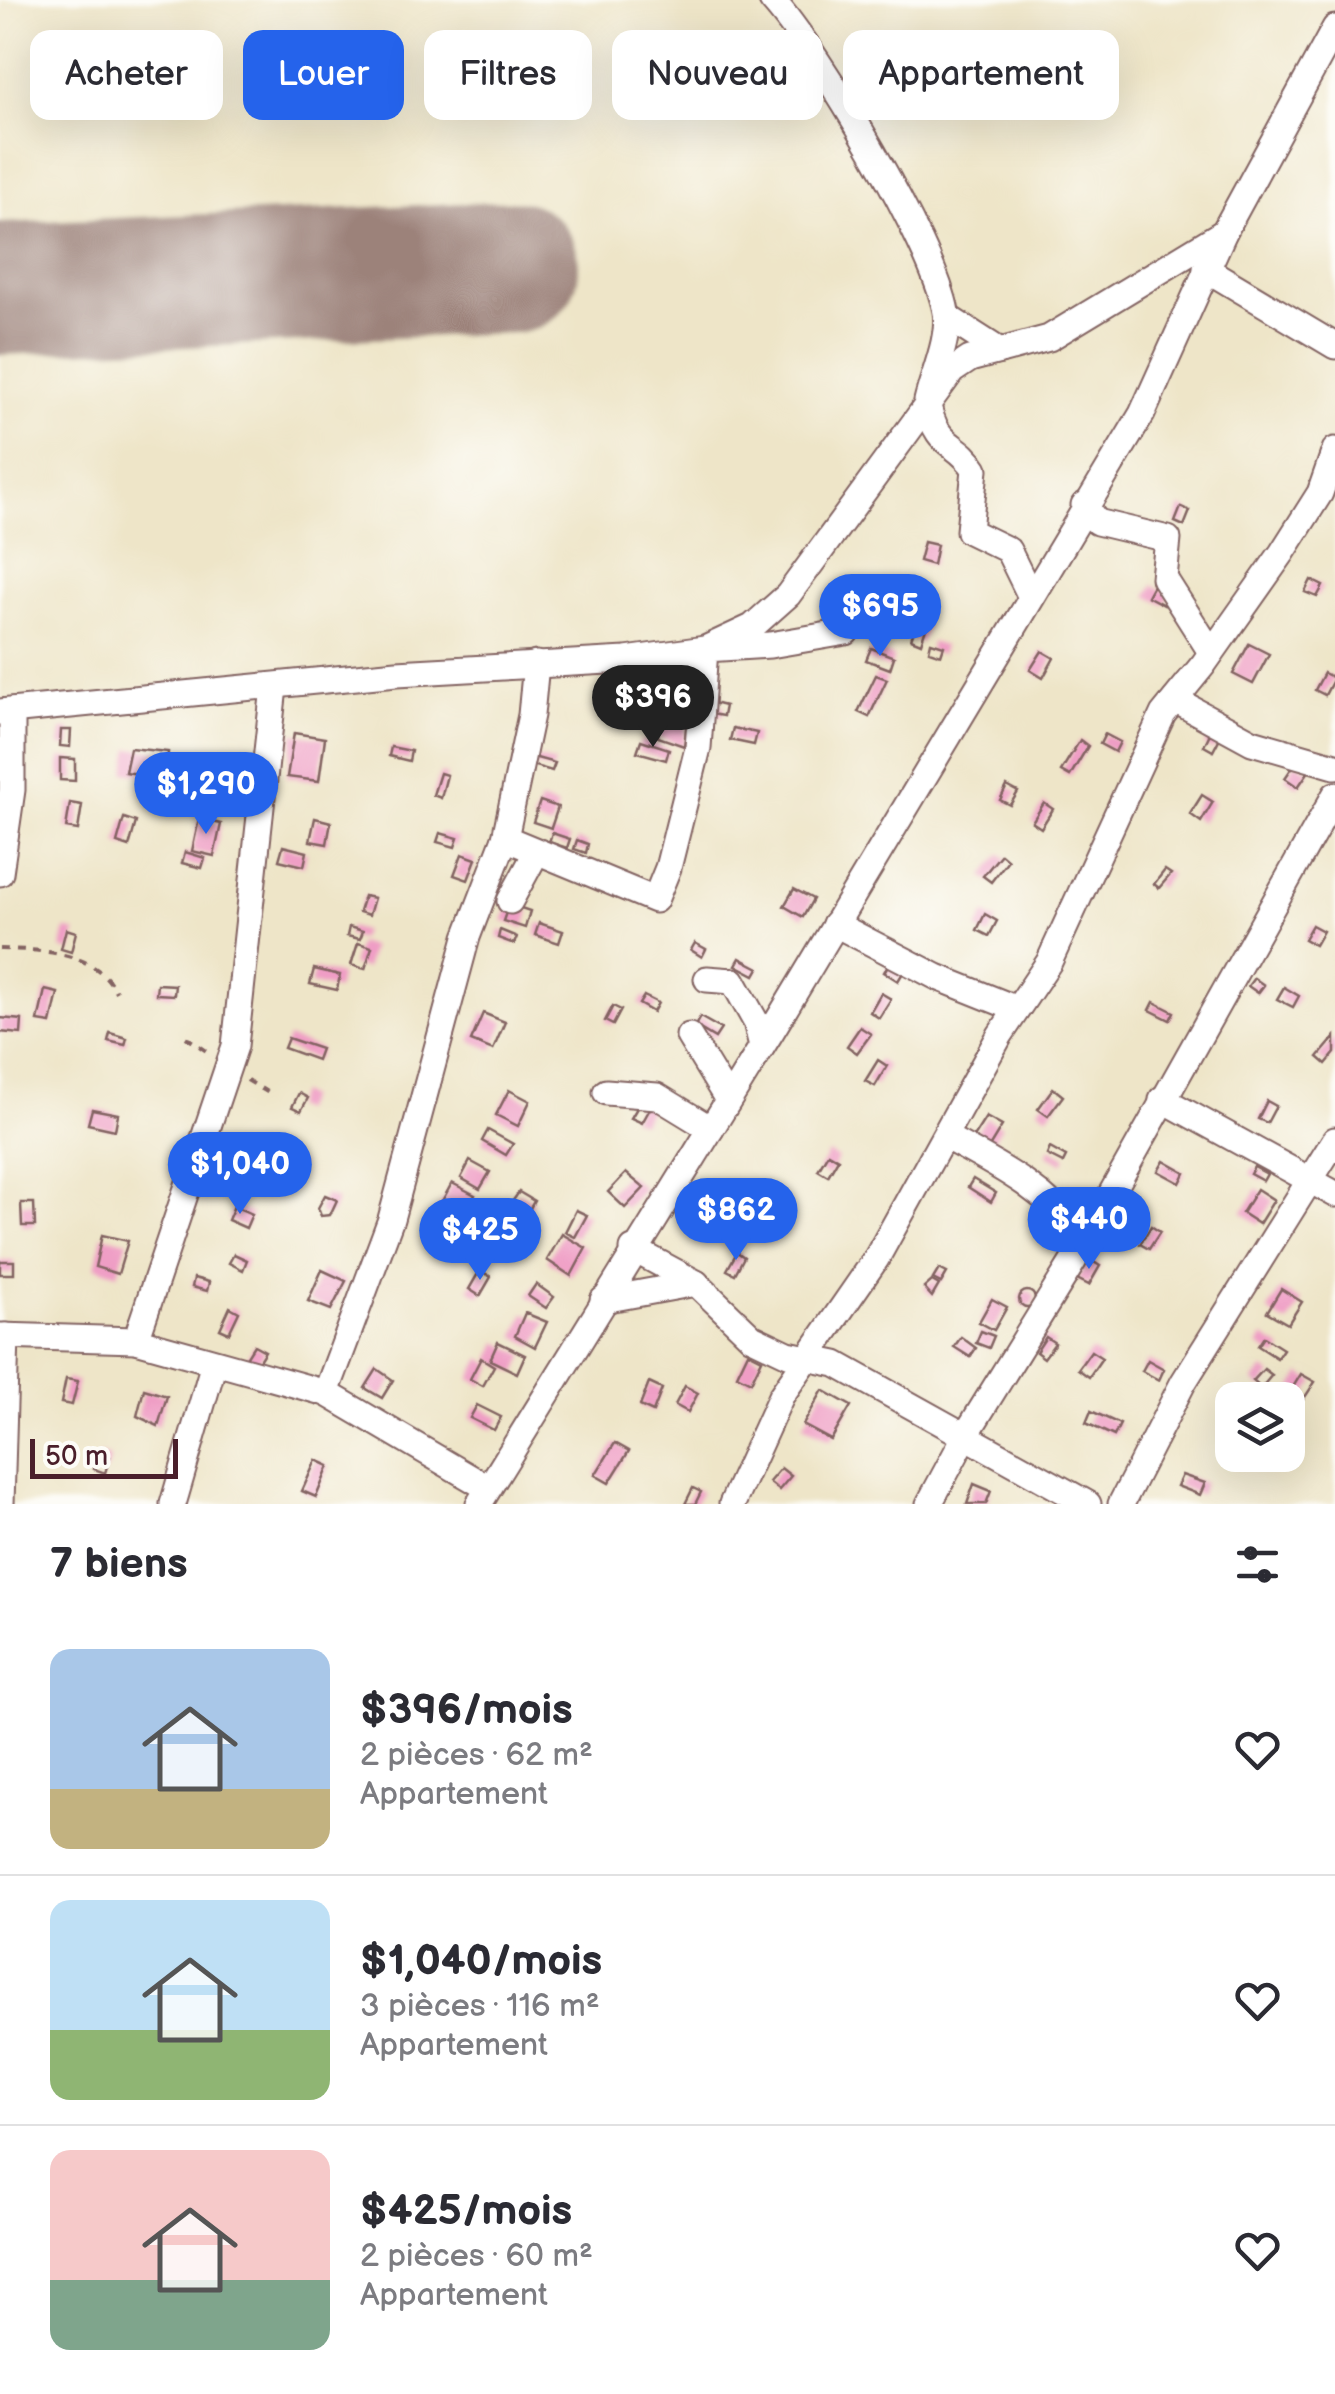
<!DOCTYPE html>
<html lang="fr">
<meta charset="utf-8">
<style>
body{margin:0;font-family:"Balsamiq Sans",sans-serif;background:#f2f2f3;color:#2b2b33;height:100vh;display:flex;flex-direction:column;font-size:38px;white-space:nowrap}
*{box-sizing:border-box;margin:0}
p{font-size:32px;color:#7c7c81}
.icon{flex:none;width:55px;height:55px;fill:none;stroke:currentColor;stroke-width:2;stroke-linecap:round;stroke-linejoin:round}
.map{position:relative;height:1504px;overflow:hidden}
.side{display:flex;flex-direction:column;background:#fff;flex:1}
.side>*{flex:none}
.top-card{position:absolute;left:30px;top:30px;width:1275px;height:90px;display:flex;gap:20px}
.fabs{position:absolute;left:1215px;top:1382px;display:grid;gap:20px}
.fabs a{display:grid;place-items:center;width:90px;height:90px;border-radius:20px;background:#fff;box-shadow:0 10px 40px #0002;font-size:50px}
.scale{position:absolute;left:30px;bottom:25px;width:148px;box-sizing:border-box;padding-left:10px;border:5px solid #4a1f2b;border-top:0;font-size:28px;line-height:35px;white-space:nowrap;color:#4a1f2b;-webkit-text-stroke:8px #fdfcf7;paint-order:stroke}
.price{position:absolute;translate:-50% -85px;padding:0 22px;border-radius:35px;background:#2563eb;color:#fff;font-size:32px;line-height:65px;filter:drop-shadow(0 2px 5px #0008)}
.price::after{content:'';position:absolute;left:50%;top:60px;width:30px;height:22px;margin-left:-15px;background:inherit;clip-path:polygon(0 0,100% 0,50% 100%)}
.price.selected{background:#222;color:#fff}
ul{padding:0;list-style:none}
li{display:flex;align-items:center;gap:30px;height:250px;padding:0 50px}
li+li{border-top:2px solid #e1e1e2}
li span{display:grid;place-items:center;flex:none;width:280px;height:200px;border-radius:20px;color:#555}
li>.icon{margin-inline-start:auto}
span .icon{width:120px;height:120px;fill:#fffc;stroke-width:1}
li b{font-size:42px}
h2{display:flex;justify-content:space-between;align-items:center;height:120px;padding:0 50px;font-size:42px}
.pill{padding:0 35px;border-radius:20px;background:#fff;box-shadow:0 10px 40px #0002;font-size:35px;line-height:90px}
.pill.selected{background:#2563eb;color:#fff}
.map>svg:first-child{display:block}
</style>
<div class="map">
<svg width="1335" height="1504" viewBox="0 0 1335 1504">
<rect width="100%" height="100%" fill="#fdfcf7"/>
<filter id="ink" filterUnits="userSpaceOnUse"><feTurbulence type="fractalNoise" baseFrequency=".01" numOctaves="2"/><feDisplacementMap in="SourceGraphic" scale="20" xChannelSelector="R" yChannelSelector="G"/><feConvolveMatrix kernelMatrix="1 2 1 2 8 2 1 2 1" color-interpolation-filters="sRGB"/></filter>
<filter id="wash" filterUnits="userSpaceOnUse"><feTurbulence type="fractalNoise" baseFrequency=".0048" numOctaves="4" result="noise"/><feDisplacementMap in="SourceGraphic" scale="40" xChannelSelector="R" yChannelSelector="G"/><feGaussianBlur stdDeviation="2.25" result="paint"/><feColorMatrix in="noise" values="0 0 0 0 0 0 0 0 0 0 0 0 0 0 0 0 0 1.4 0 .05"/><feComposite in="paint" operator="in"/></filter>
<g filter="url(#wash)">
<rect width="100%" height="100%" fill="#eee5c8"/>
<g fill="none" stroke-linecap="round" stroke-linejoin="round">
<polyline stroke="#9c827a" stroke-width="132" points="0,289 513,267"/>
</g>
<g id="blocks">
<g fill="#ef9dc5">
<polygon points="1181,507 1190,511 1184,526 1175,522"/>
<polygon points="924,542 937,545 933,565 919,561"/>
<polygon points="1311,580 1323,586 1317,597 1305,592"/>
<polygon points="1153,585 1170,594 1164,605 1147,596"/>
<polygon points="854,588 870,594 859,622 843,616"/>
<polygon points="891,604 902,610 893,627 882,621"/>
<polygon points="917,621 927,625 921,643 911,639"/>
<polygon points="931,642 944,646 941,655 929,651"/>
<polygon points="1249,644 1269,654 1253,684 1233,674"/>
<polygon points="871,648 894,657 890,669 866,660"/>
<polygon points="1042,651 1054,658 1043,678 1030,670"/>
<polygon points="1324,673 1334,678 1325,695 1315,690"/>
<polygon points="876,675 887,679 869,717 858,712"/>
<polygon points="713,703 725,706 723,716 711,714"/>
<polygon points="660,718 687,721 684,746 658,737"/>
<polygon points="1214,725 1224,730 1213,751 1204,746"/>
<polygon points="733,728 757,733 754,745 730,740"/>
<polygon points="61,730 71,730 70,747 60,746"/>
<polygon points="294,733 325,738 319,781 287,777"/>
<polygon points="1105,734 1120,742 1115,752 1100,744"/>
<polygon points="641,740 669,749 666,760 637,752"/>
<polygon points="1080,740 1088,746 1070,776 1061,771"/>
<polygon points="391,747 411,751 409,761 389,756"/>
<polygon points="130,748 168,752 166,778 125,772"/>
<polygon points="533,757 555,763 552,771 531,765"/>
<polygon points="60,758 75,759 75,781 60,780"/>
<polygon points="1296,762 1309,771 1298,787 1285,778"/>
<polygon points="440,773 447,775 441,798 433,795"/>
<polygon points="1007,786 1018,792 1010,805 1000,800"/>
<polygon points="1202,795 1213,802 1201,822 1190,814"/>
<polygon points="540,801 558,807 551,828 533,822"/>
<polygon points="70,803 82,805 78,830 66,828"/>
<polygon points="1044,803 1053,809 1041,828 1032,822"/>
<polygon points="124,818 136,822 129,847 117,843"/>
<polygon points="315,818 331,822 327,844 310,841"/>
<polygon points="199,819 221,824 214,856 192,851"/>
<polygon points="440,833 458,838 455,847 437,842"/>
<polygon points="552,833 570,839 567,848 549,842"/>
<polygon points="577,840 588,844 586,853 574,849"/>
<polygon points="283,846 307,852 304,866 279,860"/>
<polygon points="185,852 205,858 202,868 182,863"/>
<polygon points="462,854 476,859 468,880 454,875"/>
<polygon points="1001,854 1008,860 991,882 983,876"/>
<polygon points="1165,870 1171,874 1159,888 1154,884"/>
<polygon points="794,889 813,899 803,917 784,906"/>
<polygon points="364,896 374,898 369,915 359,912"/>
<polygon points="509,904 530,911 525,928 503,921"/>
<polygon points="985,914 997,921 989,936 977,930"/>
<polygon points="539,923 563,931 559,943 535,935"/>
<polygon points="1312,925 1323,931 1315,945 1304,939"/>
<polygon points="349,927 363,931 360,939 347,936"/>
<polygon points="66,929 76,932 71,952 61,949"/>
<polygon points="500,930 517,937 514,944 498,938"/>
<polygon points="358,943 372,947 365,969 351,965"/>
<polygon points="695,943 706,949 702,957 691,950"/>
<polygon points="740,958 759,968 755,975 736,965"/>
<polygon points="890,962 904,971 898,981 884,972"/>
<polygon points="314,969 340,975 337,990 310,984"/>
<polygon points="1254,978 1264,985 1258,993 1248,986"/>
<polygon points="157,984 175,985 174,995 156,994"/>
<polygon points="1284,987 1299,996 1293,1007 1277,999"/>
<polygon points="45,990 58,993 51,1023 38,1021"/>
<polygon points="881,993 891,999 879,1018 870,1012"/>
<polygon points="644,996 658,1003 653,1012 639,1004"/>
<polygon points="1154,1002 1174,1012 1170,1020 1150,1010"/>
<polygon points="613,1006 621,1010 613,1025 605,1021"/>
<polygon points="483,1013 505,1022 493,1050 471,1041"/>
<polygon points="700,1017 721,1029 715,1038 695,1026"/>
<polygon points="0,1018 22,1020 21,1034 0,1032"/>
<polygon points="860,1027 871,1034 857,1053 847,1046"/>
<polygon points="110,1033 127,1038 125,1045 108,1041"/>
<polygon points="1335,1037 1335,1053 1326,1064 1318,1057"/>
<polygon points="288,1038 321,1049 317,1060 284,1048"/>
<polygon points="878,1060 887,1066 875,1086 865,1081"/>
<polygon points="1053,1088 1063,1096 1048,1116 1038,1109"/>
<polygon points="509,1090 530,1101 518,1126 496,1115"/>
<polygon points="299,1093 308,1098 301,1111 292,1107"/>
<polygon points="641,1101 651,1107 642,1123 631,1118"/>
<polygon points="1267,1101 1276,1106 1267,1123 1258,1119"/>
<polygon points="92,1109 118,1114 115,1130 88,1124"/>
<polygon points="986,1117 1002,1126 988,1149 972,1139"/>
<polygon points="488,1130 513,1144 506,1155 482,1141"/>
<polygon points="1050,1148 1066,1157 1063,1163 1047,1155"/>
<polygon points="828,1153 838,1159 828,1176 818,1170"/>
<polygon points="283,1157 301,1164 297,1173 280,1167"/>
<polygon points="470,1161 490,1172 480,1189 461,1178"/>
<polygon points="1164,1161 1185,1173 1180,1183 1158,1171"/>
<polygon points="1254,1167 1267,1174 1263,1181 1250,1174"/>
<polygon points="626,1173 644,1188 625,1208 608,1192"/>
<polygon points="973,1179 996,1193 991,1202 968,1187"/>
<polygon points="452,1183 475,1195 459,1224 436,1212"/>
<polygon points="1257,1189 1274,1200 1259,1224 1242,1213"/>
<polygon points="519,1192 534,1201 528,1212 512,1202"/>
<polygon points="325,1195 337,1200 330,1215 321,1216 318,1208"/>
<polygon points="21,1203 34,1203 35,1226 22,1226"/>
<polygon points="234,1206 252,1214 246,1228 228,1220"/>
<polygon points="576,1210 587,1215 575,1237 565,1232"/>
<polygon points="439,1226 459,1237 450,1251 431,1240"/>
<polygon points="1151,1226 1160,1232 1149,1249 1140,1244"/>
<polygon points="562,1234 586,1248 571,1276 547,1260"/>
<polygon points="102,1235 128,1241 118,1274 95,1267"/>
<polygon points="737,1252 744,1257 735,1274 727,1270"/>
<polygon points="234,1254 247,1260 243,1270 229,1263"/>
<polygon points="1089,1259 1100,1266 1089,1285 1077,1279"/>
<rect x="0" y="1261" width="14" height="13"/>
<polygon points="939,1269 947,1273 941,1283 933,1279"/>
<polygon points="322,1270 346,1281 331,1310 308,1301"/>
<polygon points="480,1270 491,1277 480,1296 469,1289"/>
<polygon points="194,1278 209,1282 207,1291 192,1287"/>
<polygon points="932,1281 939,1285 932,1297 924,1288"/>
<polygon points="536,1284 554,1297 546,1308 528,1296"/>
<polygon points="1281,1289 1302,1302 1288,1324 1267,1312"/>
<circle cx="1027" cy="1299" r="8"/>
<polygon points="992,1299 1007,1307 994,1330 979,1322"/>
<polygon points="230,1307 239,1312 229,1333 220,1329"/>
<polygon points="525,1313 547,1322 535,1347 515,1336"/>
<polygon points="981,1331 994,1336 989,1348 976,1343"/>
<polygon points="961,1337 976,1348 970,1357 954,1347"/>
<polygon points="1046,1337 1055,1343 1044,1358 1036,1352"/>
<polygon points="1264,1337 1283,1349 1277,1358 1258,1346"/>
<polygon points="498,1342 525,1355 517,1373 490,1360"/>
<polygon points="254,1345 265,1351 253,1370 242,1364"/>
<polygon points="1091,1351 1102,1358 1089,1377 1078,1369"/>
<polygon points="748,1352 762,1359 751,1382 737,1375"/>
<polygon points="481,1358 494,1366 483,1386 470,1379"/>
<polygon points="1148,1360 1164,1369 1159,1380 1142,1371"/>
<polygon points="377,1369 393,1380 382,1398 365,1388"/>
<polygon points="1264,1369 1272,1375 1261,1388 1253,1381"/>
<polygon points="1301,1374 1315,1382 1301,1403 1288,1395"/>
<polygon points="66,1379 78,1381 72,1405 61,1403"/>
<polygon points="649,1383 662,1389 653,1412 640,1406"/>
<polygon points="685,1386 698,1393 688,1412 675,1405"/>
<polygon points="144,1389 167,1396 158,1426 137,1416"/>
<polygon points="823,1390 851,1406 831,1440 803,1425"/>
<polygon points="477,1405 501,1417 494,1430 470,1418"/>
<polygon points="1091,1411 1120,1424 1114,1436 1086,1423"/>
<polygon points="615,1443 629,1451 609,1483 595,1475"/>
<polygon points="98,1454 110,1457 105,1473 94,1469"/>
<polygon points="316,1460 329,1466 316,1497 302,1491"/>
<polygon points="781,1468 791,1476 779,1490 769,1482"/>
<polygon points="1182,1475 1205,1483 1200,1495 1177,1486"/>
<polygon points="974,1484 991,1491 986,1504 967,1504"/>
<polygon points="693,1488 701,1492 695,1504 685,1504"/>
</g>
</g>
</g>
<g filter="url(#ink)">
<use href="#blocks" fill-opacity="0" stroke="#836462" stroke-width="2.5"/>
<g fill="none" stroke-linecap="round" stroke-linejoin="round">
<g stroke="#836462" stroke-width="29">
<g id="minor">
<path d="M 772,0 C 819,52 934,245 946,312 C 950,339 933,375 927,401 C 937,451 956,439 975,469 L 969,531 L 1008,550 L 1030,595"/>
<polyline points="1206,269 1335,346"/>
<polyline points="947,317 1000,351"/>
<polyline points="1084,505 1097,522 1168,539 1164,578 1211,652"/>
<polyline points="1175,700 1252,742 1335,766"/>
<polyline points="0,712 397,673 626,660 705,649 752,627 788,595 952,371 970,359 1049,338 1224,232"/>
<polyline points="505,838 655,900 668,868 698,748 705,649 770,645 846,632"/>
<polyline points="0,873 12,790 12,711"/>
<polyline points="510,901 536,853"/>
<polyline points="835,924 937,977 1017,1009"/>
<polyline points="707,979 733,981 756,1022 762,1046"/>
<polyline points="689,1036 728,1100"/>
<polyline points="606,1092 657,1096 711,1129"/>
<polyline points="1162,1099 1335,1194"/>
<path d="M 946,1137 C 1003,1168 1043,1188 1085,1240"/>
<polyline points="633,1249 696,1283 752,1337 788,1354 836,1364 1088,1504"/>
<polyline points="603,1300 696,1283"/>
<polyline points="0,1336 136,1340 326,1393 488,1488"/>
<polyline points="136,1340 235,1046 274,687"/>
<polyline points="326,1393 391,1219 467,937 505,838 531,715 536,664"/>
<polyline points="1,1504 6,1336"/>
<polyline points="173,1504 214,1363"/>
<polyline points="479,1504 771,1032 1142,414 1224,232 1335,28"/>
<polyline points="732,1504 781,1396 876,1259 1000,1035 1049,962 1163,714 1203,665 1282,553 1320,493 1335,450"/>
<polyline points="929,1504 967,1433 1074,1260 1335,795"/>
<polyline points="1121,1504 1183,1383 1335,1140"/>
</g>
</g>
<g stroke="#836462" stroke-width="4" stroke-dasharray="8 8" stroke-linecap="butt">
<path d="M 0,949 C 41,950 96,951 116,992"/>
<polyline points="186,1037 211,1054"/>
<polyline points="247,1080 272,1095"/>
</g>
<use href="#minor" stroke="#fff" stroke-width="25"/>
</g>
</g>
</svg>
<div class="fabs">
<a><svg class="icon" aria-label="layers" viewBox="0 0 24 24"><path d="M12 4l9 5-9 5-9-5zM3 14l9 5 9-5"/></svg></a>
</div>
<div class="scale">50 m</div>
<b class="price" style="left:880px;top:659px">$695</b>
<b class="price selected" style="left:653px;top:750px">$396</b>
<b class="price" style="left:206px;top:837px">$1,290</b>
<b class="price" style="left:240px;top:1217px">$1,040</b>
<b class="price" style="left:736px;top:1263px">$862</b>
<b class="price" style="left:1089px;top:1272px">$440</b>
<b class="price" style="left:480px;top:1283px">$425</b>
<div class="top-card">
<a class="pill">Acheter</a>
<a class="pill selected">Louer</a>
<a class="pill">Filtres</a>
<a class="pill">Nouveau</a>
<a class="pill">Appartement</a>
</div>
</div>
<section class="side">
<h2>7 biens<svg class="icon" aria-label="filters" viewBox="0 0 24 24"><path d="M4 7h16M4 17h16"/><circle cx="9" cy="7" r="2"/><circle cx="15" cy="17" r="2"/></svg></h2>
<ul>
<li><span style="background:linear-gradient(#a9c7e8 70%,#c2b280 0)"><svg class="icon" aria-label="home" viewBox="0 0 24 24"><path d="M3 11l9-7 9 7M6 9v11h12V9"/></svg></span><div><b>$396/mois</b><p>2 pièces · 62 m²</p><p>Appartement</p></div><svg class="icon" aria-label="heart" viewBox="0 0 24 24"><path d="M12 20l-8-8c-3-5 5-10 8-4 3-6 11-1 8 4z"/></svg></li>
<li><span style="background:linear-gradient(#bfe0f5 65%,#8fb573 0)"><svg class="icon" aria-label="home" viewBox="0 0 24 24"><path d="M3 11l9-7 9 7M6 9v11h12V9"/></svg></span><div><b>$1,040/mois</b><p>3 pièces · 116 m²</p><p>Appartement</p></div><svg class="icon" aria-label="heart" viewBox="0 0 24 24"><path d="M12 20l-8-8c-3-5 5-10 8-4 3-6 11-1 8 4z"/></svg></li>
<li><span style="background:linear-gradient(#f6c9c9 65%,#7fa58c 0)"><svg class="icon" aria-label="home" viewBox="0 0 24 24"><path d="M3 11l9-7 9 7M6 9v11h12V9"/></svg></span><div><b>$425/mois</b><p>2 pièces · 60 m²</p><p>Appartement</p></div><svg class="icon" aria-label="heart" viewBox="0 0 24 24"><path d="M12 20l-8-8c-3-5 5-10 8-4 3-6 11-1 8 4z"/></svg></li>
</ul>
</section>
